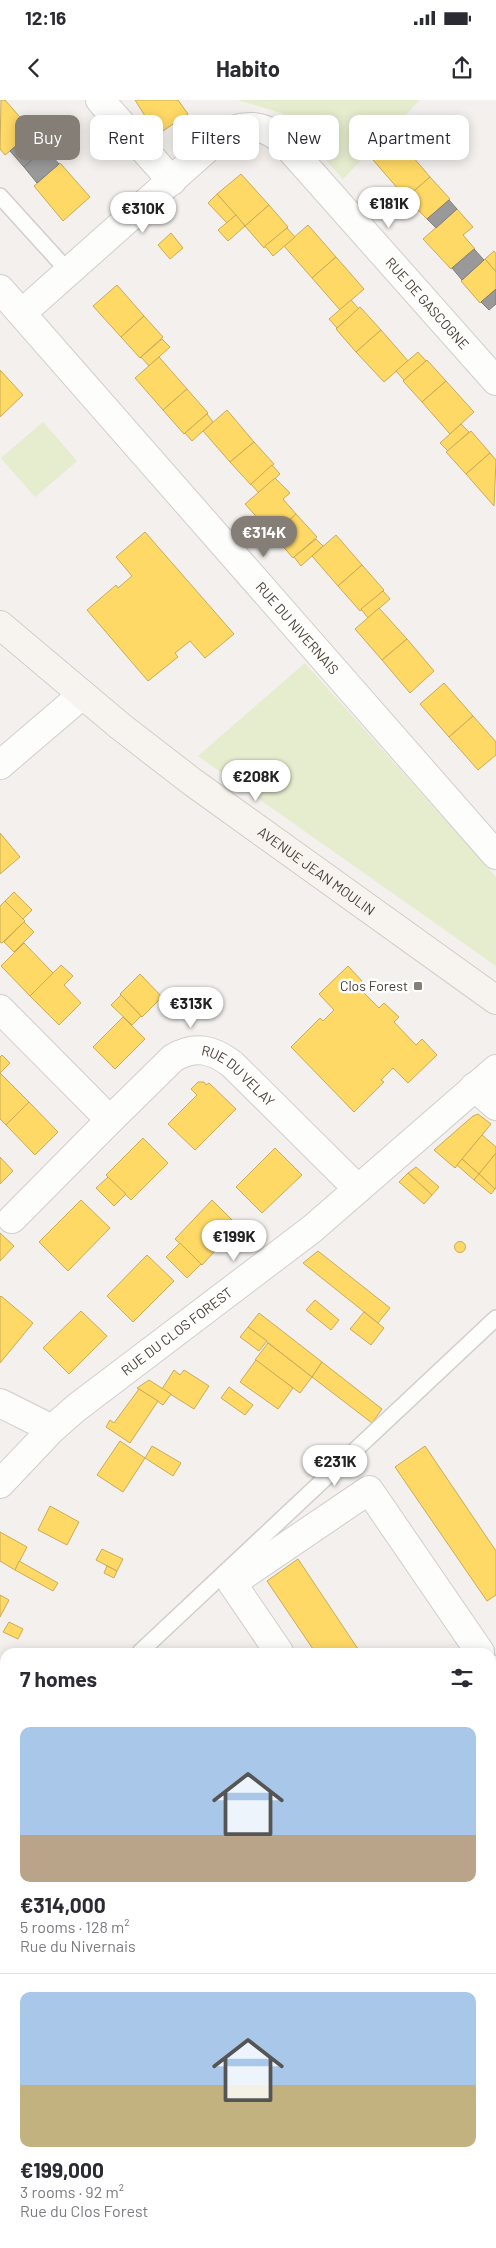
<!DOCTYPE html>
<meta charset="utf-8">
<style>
body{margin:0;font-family:Barlow,sans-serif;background:#f7f7f7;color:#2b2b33;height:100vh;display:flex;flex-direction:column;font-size:19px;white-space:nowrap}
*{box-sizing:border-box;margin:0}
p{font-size:16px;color:#7c7c81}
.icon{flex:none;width:28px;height:28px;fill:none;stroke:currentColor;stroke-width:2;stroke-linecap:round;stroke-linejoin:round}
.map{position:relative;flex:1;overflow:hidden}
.side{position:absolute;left:0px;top:1548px;width:496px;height:601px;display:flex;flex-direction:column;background:#fff;border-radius:15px 15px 0 0;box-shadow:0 2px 12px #0003}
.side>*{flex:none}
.banner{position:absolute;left:15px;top:15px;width:466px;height:45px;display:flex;gap:10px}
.price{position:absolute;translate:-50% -42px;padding:0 11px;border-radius:18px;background:#fff;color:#222;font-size:16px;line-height:32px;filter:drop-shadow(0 1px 2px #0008)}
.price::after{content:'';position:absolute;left:50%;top:30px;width:15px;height:11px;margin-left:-8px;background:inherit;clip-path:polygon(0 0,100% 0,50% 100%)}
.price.current{background:#857e77;color:#fff}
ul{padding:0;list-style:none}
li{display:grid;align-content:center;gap:10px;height:265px;padding:0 20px}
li+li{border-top:1px solid #e1e1e2}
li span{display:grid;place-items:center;height:155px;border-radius:10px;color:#555}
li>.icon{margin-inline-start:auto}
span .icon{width:90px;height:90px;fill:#fffc;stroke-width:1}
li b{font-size:21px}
h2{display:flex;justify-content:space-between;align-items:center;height:60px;padding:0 20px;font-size:21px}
.tag{padding:0 18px;border-radius:10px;background:#fff;box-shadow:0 2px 12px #0003;font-size:18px;line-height:45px}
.tag.current{background:#857e77;color:#fff}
.status{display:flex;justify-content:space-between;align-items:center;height:35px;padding:0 25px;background:#fff;direction:ltr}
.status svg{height:14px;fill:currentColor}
header{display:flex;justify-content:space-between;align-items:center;height:65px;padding:0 20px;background:#fff;font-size:22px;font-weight:700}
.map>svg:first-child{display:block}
</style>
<div class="status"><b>12:16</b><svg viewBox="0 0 49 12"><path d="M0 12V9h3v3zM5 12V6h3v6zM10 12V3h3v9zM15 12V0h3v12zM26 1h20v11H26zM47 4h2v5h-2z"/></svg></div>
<header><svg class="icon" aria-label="back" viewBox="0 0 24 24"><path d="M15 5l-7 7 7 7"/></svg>Habito<svg class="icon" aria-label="share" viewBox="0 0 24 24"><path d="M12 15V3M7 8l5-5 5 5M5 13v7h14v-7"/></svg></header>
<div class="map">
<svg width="496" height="2148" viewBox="0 0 496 2148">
<rect width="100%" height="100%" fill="#f3f0ed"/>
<g fill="#e6ecce">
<polygon points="238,0 420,0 343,79 284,14"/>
<polygon points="43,322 77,361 35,397 1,358"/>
<polygon points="305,563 496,777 496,866 198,656"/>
</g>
<g fill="#ffd966" stroke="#c9ab58">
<polygon points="1,0 5,0 33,32 5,55 0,49"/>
<polygon points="135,0 178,0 188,14 157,35"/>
<polygon points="402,23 424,48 413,57 430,77 406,98 367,53"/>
<polygon points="60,63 90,97 63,121 34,86"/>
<polygon points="241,74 269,105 245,126 217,94"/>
<polygon points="430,77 450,99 427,119 406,98"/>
<polygon points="217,94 236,115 227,123 208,103"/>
<polygon points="269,105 288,127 264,148 245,126"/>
<polygon points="457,109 473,127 463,135 475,149 451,169 423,139"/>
<polygon points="236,115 245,126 228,141 218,130"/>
<polygon points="308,125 336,157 312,178 284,146"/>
<polygon points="287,128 295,137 273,156 265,146"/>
<polygon points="171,133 183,148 170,159 158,145"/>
<polygon points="494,151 496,154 496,172 485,159"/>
<polygon points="336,157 364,189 340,210 312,178"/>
<polygon points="485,159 496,172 496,189 480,203 461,181"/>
<polygon points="117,185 144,216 121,237 93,206"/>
<polygon points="351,200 359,209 337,228 329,219"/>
<polygon points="360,207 381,230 356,252 336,229"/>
<polygon points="144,216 163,237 140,258 121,237"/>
<polygon points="381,230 408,261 384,282 356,252"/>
<polygon points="162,239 170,247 149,266 141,257"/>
<polygon points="418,252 426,261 404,280 396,271"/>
<polygon points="159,257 187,289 163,310 135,278"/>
<polygon points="427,260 446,281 422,302 403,281"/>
<polygon points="0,270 23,295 0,317"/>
<polygon points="446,281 474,312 450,334 422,302"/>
<polygon points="187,289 208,313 184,334 163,310"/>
<polygon points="227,310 254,342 230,362 203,331"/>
<polygon points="207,314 213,322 192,341 185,333"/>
<polygon points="461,324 469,332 448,351 440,343"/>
<polygon points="471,331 490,353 466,374 446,352"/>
<polygon points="254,342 274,364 251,385 230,362"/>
<polygon points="490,353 496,360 494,406 466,374"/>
<polygon points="272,365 280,374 259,393 251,384"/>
<polygon points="275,378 290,393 283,399 296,414 273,435 245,404"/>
<polygon points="296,414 317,437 293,458 273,435"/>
<polygon points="145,432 234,534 205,558 190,541 175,553 178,557 148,581 87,510 116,485 118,488 132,476 116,457"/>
<polygon points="336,435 362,465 338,486 312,456"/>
<polygon points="316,439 323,446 301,466 294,457"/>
<polygon points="362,465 384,490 360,511 338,486"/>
<polygon points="383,491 390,499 368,518 361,509"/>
<polygon points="379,508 407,539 382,560 355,529"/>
<polygon points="407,539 434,571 410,593 382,560"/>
<polygon points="444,583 473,616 449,637 420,604"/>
<polygon points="473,616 496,642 496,655 478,670 449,637"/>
<polygon points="0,733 20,757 0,774"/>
<polygon points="14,792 32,810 23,819 5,801"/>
<polygon points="5,801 25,821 2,843 0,842 0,806"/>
<polygon points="24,822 34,832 14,852 4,842"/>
<polygon points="24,843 53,873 30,896 1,866"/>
<polygon points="61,865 73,876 64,885 81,903 59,925 30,896"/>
<polygon points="348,866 362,881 357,886 379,908 384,903 399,917 394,922 416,945 422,939 437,955 408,983 393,968 381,980 384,982 354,1012 291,947 320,918 323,921 334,910 319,894"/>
<polygon points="140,874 162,897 142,917 120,894"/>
<polygon points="121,895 141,916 132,925 111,905"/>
<polygon points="123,917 145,939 115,969 93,947"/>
<polygon points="2,955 10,963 0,973 0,957"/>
<polygon points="0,973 29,1002 6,1025 0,1019"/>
<polygon points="198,982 204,982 206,985 209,983 236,1009 195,1050 168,1024 197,995 191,989"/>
<polygon points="29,1002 58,1032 35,1055 6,1025"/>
<polygon points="478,1014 491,1024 455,1068 434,1050 473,1016"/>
<polygon points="482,1035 496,1047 496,1053 479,1074 462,1059"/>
<polygon points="143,1038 168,1063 131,1100 106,1075"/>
<polygon points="275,1048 302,1075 262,1113 236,1087"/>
<polygon points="496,1053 496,1088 495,1089 479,1074"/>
<polygon points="0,1057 13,1071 0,1084"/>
<polygon points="462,1059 479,1074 474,1080 457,1065"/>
<polygon points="416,1067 439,1087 432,1095 408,1073"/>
<polygon points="408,1073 432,1095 424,1104 399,1082"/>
<polygon points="479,1074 495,1089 491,1094 474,1080"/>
<polygon points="108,1077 126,1094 114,1106 96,1088"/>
<polygon points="81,1100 110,1128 68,1171 39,1142"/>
<polygon points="212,1100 238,1126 202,1165 175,1139"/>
<polygon points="0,1133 14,1146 0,1161"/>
<circle cx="460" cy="1147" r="5.5"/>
<polygon points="180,1143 201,1164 187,1178 166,1157"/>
<polygon points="318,1151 390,1208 378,1223 303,1163"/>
<polygon points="147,1155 174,1181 133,1222 107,1196"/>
<polygon points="1,1196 33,1223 0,1263 0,1197"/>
<polygon points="315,1200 339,1220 331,1230 306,1210"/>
<polygon points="81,1211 107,1236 69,1274 43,1248"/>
<polygon points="364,1212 384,1228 371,1245 350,1229"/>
<polygon points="259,1213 322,1262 312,1277 248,1227"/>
<polygon points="248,1227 267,1241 259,1251 240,1237"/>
<polygon points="268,1243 312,1277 300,1293 255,1260"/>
<polygon points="256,1260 293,1288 278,1309 240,1282"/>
<polygon points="322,1262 382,1309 372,1323 312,1277"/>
<polygon points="174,1270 180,1275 184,1270 209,1286 194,1309 162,1289"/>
<polygon points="149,1280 171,1294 163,1305 137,1288"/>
<polygon points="229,1287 253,1305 245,1315 221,1298"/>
<polygon points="139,1289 158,1301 130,1343 106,1327 110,1320 114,1323"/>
<polygon points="120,1341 145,1358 123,1392 97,1375"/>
<polygon points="152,1346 181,1363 173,1376 145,1358"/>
<polygon points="425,1346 496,1451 496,1495 487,1501 395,1367"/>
<polygon points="50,1406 79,1422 67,1445 38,1430"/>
<polygon points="0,1432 27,1447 15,1470 0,1461"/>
<polygon points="102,1449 123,1459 117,1471 96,1460"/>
<polygon points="298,1459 360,1552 315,1552 267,1481"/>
<polygon points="19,1461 58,1483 53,1491 15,1470"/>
<polygon points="107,1466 117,1471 114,1478 104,1473"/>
<polygon points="0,1495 9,1500 0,1517"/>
<polygon points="9,1522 23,1529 18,1539 3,1532"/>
<polygon points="0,1579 5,1582 5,1615 0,1620"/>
<polygon points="496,1628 496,1672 491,1676 491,1632"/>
<polygon points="0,1650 5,1653 5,1695 0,1700"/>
<polygon points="496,1775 496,1791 491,1794 491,1778"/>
<polygon points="5,2078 5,2120 3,2121 0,2117 0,2081"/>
<polygon points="496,2095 496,2148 483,2148 481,2144 491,2144 491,2100"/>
<polygon points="366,2144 386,2144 388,2146 368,2148"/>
<polygon points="391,2144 410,2144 412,2148 385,2148"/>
</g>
<g fill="#999" stroke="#817e7c">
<polygon points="31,33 45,48 24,67 10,51"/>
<polygon points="45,48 59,64 37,83 24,67"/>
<polygon points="449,100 457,109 436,128 427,119"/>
<polygon points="474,149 484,160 462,180 452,168"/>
<polygon points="496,189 496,204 489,210 481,202"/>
</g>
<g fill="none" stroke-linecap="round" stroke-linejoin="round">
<g stroke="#d1cecb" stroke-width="18">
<g id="lane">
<polyline points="0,96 68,171"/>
<polyline points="140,1552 496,1218"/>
<polyline points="0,1706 5,1700"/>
<polyline points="491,1860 496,1857"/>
</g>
</g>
<g stroke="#d1cecb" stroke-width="30">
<g id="street">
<polyline points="100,0 172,81"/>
<path id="s1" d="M 0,189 L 496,755"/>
<path id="s2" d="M 22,213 L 220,37 C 241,22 264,24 283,41 L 496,281"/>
<polyline points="0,665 82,595"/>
<path id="s3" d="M 0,909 L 110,1020 L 173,958 C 195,945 212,949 232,964 L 358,1089"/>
<polyline points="474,987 496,1006"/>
<polyline points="12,1119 110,1020"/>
<polyline points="0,1303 52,1329"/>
<path id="s4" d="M 0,1384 L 52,1329 L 76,1308 L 312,1129 L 496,969"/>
<polyline points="279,1552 232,1483 369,1390 480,1552"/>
<polyline points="491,1569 496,1576"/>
<polyline points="0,1818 5,1819"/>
<polyline points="491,1961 496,1963"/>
<polyline points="0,2007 5,2003"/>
</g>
</g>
<g stroke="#d4cdc5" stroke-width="30">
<g id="secondary">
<path id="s5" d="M 0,525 L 120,626 L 191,681 L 496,900"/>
</g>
</g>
<use href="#lane" stroke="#fdfdfc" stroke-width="15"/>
<use href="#street" stroke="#fdfdfc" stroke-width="28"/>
<use href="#secondary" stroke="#f7f4f0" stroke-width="28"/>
</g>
<rect fill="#857e77" stroke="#fff" stroke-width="2" x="413" y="881" width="10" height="10" rx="2.5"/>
<g text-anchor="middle" stroke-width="5" stroke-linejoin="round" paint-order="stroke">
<g font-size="14" fill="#4a4038" stroke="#fff">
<text dy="5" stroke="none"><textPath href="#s2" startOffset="551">RUE DE GASCOGNE</textPath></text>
<text dy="5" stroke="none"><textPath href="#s1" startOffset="451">RUE DU NIVERNAIS</textPath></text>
<text dy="5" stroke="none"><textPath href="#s5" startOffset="401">AVENUE JEAN MOULIN</textPath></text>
<text dy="5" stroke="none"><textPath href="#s3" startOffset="320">RUE DU VELAY</textPath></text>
<text dy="5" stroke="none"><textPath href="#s4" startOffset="234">RUE DU CLOS FOREST</textPath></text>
</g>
<g font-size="14" fill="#4a4038" stroke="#fff" text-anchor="end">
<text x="408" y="891">Clos Forest</text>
</g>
</g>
</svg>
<b class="price" style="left:389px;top:129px">€181K</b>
<b class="price" style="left:143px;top:134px">€310K</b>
<b class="price current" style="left:264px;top:458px">€314K</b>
<b class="price" style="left:256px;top:702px">€208K</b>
<b class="price" style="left:191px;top:929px">€313K</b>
<b class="price" style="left:234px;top:1162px">€199K</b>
<b class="price" style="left:335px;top:1387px">€231K</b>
<div class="banner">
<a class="tag current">Buy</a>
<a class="tag">Rent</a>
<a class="tag">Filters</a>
<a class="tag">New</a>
<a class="tag">Apartment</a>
</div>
<section class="side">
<h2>7 homes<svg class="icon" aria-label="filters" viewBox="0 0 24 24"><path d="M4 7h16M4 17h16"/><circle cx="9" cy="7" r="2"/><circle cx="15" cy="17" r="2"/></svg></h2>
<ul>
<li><span style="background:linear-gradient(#a9c7e8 70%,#b9a48a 0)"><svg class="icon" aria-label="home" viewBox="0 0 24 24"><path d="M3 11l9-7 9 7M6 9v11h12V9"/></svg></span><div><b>€314,000</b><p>5 rooms · 128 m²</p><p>Rue du Nivernais</p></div></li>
<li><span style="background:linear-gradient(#a9c7e8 60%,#c2b280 0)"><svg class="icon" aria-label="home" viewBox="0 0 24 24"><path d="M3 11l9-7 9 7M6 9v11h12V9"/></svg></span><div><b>€199,000</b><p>3 rooms · 92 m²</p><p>Rue du Clos Forest</p></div></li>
</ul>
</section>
</div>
